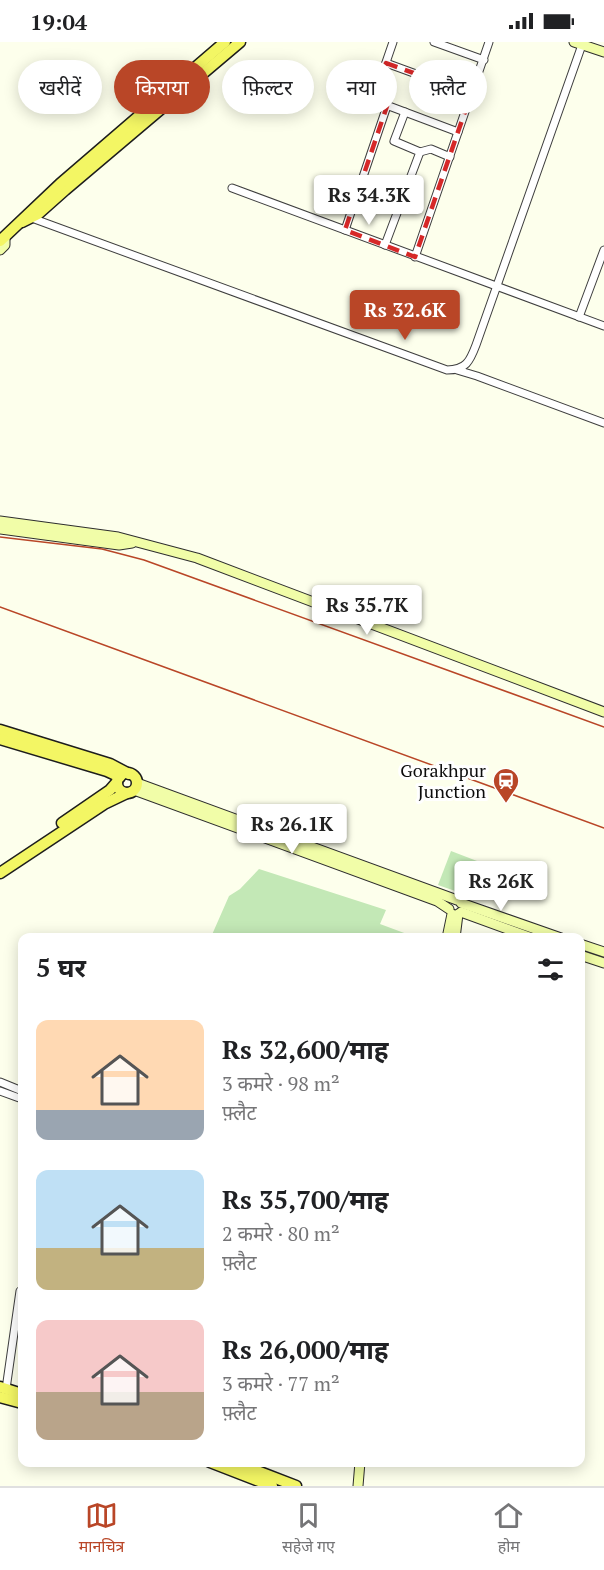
<!DOCTYPE html>
<html lang="hi">
<meta charset="utf-8">
<style>
body{margin:0;font-family:"PT Serif","Noto Sans Devanagari",serif;background:#f2f2f2;color:#202124;height:100vh;display:flex;flex-direction:column;font-size:22px;white-space:nowrap}
*{box-sizing:border-box;margin:0}
p{font-size:20px;color:#757577}
.icon{flex:none;width:33px;height:33px;fill:none;stroke:currentColor;stroke-width:2;stroke-linecap:round;stroke-linejoin:round}
.map{position:relative;flex:1;overflow:hidden}
.panel{position:absolute;left:18px;top:891px;width:567px;height:534px;display:flex;flex-direction:column;background:#fff;border-radius:12px;box-shadow:0 3px 15px #0003}
.panel>*{flex:none}
.top-card{position:absolute;left:18px;top:18px;width:568px;height:54px;display:flex;gap:12px}
.price{position:absolute;translate:-50% -51px;padding:0 14px;border-radius:6px;background:#fff;color:#222;font-size:20px;line-height:39px;filter:drop-shadow(0 2px 3px #0008)}
.price::after{content:'';position:absolute;left:50%;top:36px;width:18px;height:14px;margin-left:-9px;background:inherit;clip-path:polygon(0 0,100% 0,50% 100%)}
.price.selected{background:#b94627;color:#fff}
ul{padding:0;list-style:none}
li{display:flex;align-items:center;gap:18px;height:150px;padding:0 18px}
li span{display:grid;place-items:center;flex:none;width:168px;height:120px;border-radius:12px;color:#555}
li>.icon{margin-inline-start:auto}
span .icon{width:72px;height:72px;fill:#fffc;stroke-width:1}
li b{font-size:26px}
h2{display:flex;justify-content:space-between;align-items:center;height:72px;padding:0 18px;font-size:26px}
.tag{padding:0 21px;border-radius:27px;background:#fff;box-shadow:0 3px 15px #0003;font-size:21px;line-height:54px}
.tag.selected{background:#b94627;color:#fff}
.status{display:flex;justify-content:space-between;align-items:center;height:42px;padding:0 30px;background:#fff;direction:ltr}
.status svg{height:16px;fill:currentColor}
.menu{display:flex;justify-content:space-around;align-items:center;height:84px;border-top:2px solid #e0e0e0;background:#fff;font-size:16px;color:#757577}
.menu a{display:grid;justify-items:center;gap:3px}
.menu .selected{color:#b94627}
.map>svg:first-child{display:block}
</style>
<div class="status"><b>19:04</b><svg viewBox="0 0 49 12"><path d="M0 12V9h3v3zM5 12V6h3v6zM10 12V3h3v9zM15 12V0h3v12zM26 1h20v11H26zM47 4h2v5h-2z"/></svg></div>
<div class="map">
<svg width="604" height="1444" viewBox="0 0 604 1444">
<rect width="100%" height="100%" fill="#fdffec"/>
<g fill="#c3e8b6">
<polygon points="451,809 490,824 478,857 438,843"/>
<polygon points="259,827 386,868 380,882 415,895 211,895 229,854 240,847"/>
</g>
<g fill="none" stroke-linecap="round" stroke-linejoin="round">
<g stroke="#3f3f3f" stroke-width="9">
<g id="street">
<polyline points="393,0 373,58 458,90"/>
<polyline points="434,0 484,18"/>
<polyline points="386,21 471,52"/>
<polyline points="420,110 431,107 450,115"/>
<polyline points="232,146 604,284"/>
<path d="M 29,175 L 447,328 C 466,328 470,319 476,303 L 583,0"/>
<polyline points="345,188 387,64"/>
<polyline points="385,203 420,110 394,99 405,70"/>
<polyline points="415,215 489,0"/>
<polyline points="579,275 604,208"/>
<polyline points="457,328 477,334 604,381"/>
<polyline points="0,1040 22,1049"/>
<polyline points="0,1049 22,1057"/>
<polyline points="6,1347 20,1249"/>
</g>
</g>
<g stroke="#2e2e2e" stroke-width="11">
<g id="secondary">
<polyline points="574,0 604,10"/>
<polyline points="0,208 5,203 5,195"/>
<polyline points="0,479 118,495 197,516 604,670"/>
<polyline points="0,487 119,503 132,501"/>
<polyline points="137,741 457,858"/>
<polyline points="134,748 437,859 449,867"/>
<polyline points="461,861 561,896"/>
<polyline points="461,870 532,896"/>
<polyline points="447,896 452,872"/>
<polyline points="455,896 458,872"/>
<polyline points="580,902 604,910"/>
<polyline points="580,913 604,921"/>
<polyline points="358,1444 360,1420"/>
</g>
</g>
<g stroke="#1d1d1d" stroke-width="13">
<g id="primary">
<polyline points="22,180 38,172 65,148 240,0"/>
<polyline points="0,199 60,142 225,0"/>
<polyline points="0,688 110,722 129,732"/>
<polyline points="0,697 107,729 120,735"/>
<circle cx="127" cy="741" r="10"/>
<polyline points="62,781 110,748 117,740"/>
<polyline points="0,831 104,762 127,751"/>
<polyline points="0,1345 22,1352"/>
<polyline points="0,1355 22,1361"/>
<polyline points="210,1420 272,1444"/>
<polyline points="234,1420 296,1444"/>
</g>
</g>
<use href="#street" stroke="#fff" stroke-width="7"/>
<use href="#secondary" stroke="#f1fda8" stroke-width="9"/>
<use href="#primary" stroke="#f3f664" stroke-width="10"/>
<g stroke="#b94627" stroke-width="1.5">
<polyline points="0,495 102,507 144,518 604,685"/>
<polyline points="0,565 604,786"/>
</g>
</g>
<path fill="none" stroke="#d62828" stroke-width="4.5" stroke-dasharray="12 8" stroke-linejoin="round" d="M 386,21 L 471,52 L 415,215 L 345,188 L 387,64 L 373,58 Z"/>
<defs>
<g id="station-pin" transform="scale(1.35)"><path d="M0 17L-7.5 6A9.5 9.5 0 1 1 7.5 6Z" fill="#b94627" stroke="#fff"/><path d="M-3-6H3Q5-6 5-4V2Q5 4 3 4L4.5 6H3L1.5 4h-3L-3 6H-4.5L-3 4Q-5 4-5 2V-4Q-5-6-3-6ZM-3.5-4v3h7v-3ZM-3.5 1v1.5H-2V1ZM2 1v1.5H3.5V1Z" fill="#fff"/></g>
</defs>
<g fill-rule="evenodd">
<use href="#station-pin" x="506" y="739"/>
</g>
<g text-anchor="middle" stroke-width="6" stroke-linejoin="round" paint-order="stroke">
<g font-size="18" fill="#0c0c0c" stroke="#fff" text-anchor="end">
<text x="486" y="735">Gorakhpur<tspan x="486" dy="21">Junction</tspan></text>
</g>
</g>
</svg>
<b class="price" style="left:369px;top:184px">Rs 34.3K</b>
<b class="price selected" style="left:405px;top:299px">Rs 32.6K</b>
<b class="price" style="left:367px;top:594px">Rs 35.7K</b>
<b class="price" style="left:292px;top:813px">Rs 26.1K</b>
<b class="price" style="left:501px;top:870px">Rs 26K</b>
<div class="top-card">
<a class="tag">खरीदें</a>
<a class="tag selected">किराया</a>
<a class="tag">फ़िल्टर</a>
<a class="tag">नया</a>
<a class="tag">फ़्लैट</a>
</div>
<section class="panel">
<h2>5 घर<svg class="icon" aria-label="filters" viewBox="0 0 24 24"><path d="M4 7h16M4 17h16"/><circle cx="9" cy="7" r="2"/><circle cx="15" cy="17" r="2"/></svg></h2>
<ul>
<li><span style="background:linear-gradient(#ffd9b3 75%,#9aa5b1 0)"><svg class="icon" aria-label="home" viewBox="0 0 24 24"><path d="M3 11l9-7 9 7M6 9v11h12V9"/></svg></span><div><b>Rs 32,600/माह</b><p>3 कमरे · 98 m²</p><p>फ़्लैट</p></div></li>
<li><span style="background:linear-gradient(#bfe0f5 65%,#c2b280 0)"><svg class="icon" aria-label="home" viewBox="0 0 24 24"><path d="M3 11l9-7 9 7M6 9v11h12V9"/></svg></span><div><b>Rs 35,700/माह</b><p>2 कमरे · 80 m²</p><p>फ़्लैट</p></div></li>
<li><span style="background:linear-gradient(#f6c9c9 60%,#b9a48a 0)"><svg class="icon" aria-label="home" viewBox="0 0 24 24"><path d="M3 11l9-7 9 7M6 9v11h12V9"/></svg></span><div><b>Rs 26,000/माह</b><p>3 कमरे · 77 m²</p><p>फ़्लैट</p></div></li>
</ul>
</section>
</div>
<nav class="menu">
<a class="selected"><svg class="icon" aria-label="map" viewBox="0 0 24 24"><path d="M3 6l6-2 6 2 6-2v14l-6 2-6-2-6 2zM9 4v14M15 6v14"/></svg>मानचित्र</a>
<a><svg class="icon" aria-label="saved" viewBox="0 0 24 24"><path d="M7 4h10v16l-5-4-5 4z"/></svg>सहेजे गए</a>
<a><svg class="icon" aria-label="home" viewBox="0 0 24 24"><path d="M3 11l9-7 9 7M6 9v11h12V9"/></svg>होम</a>
</nav>
